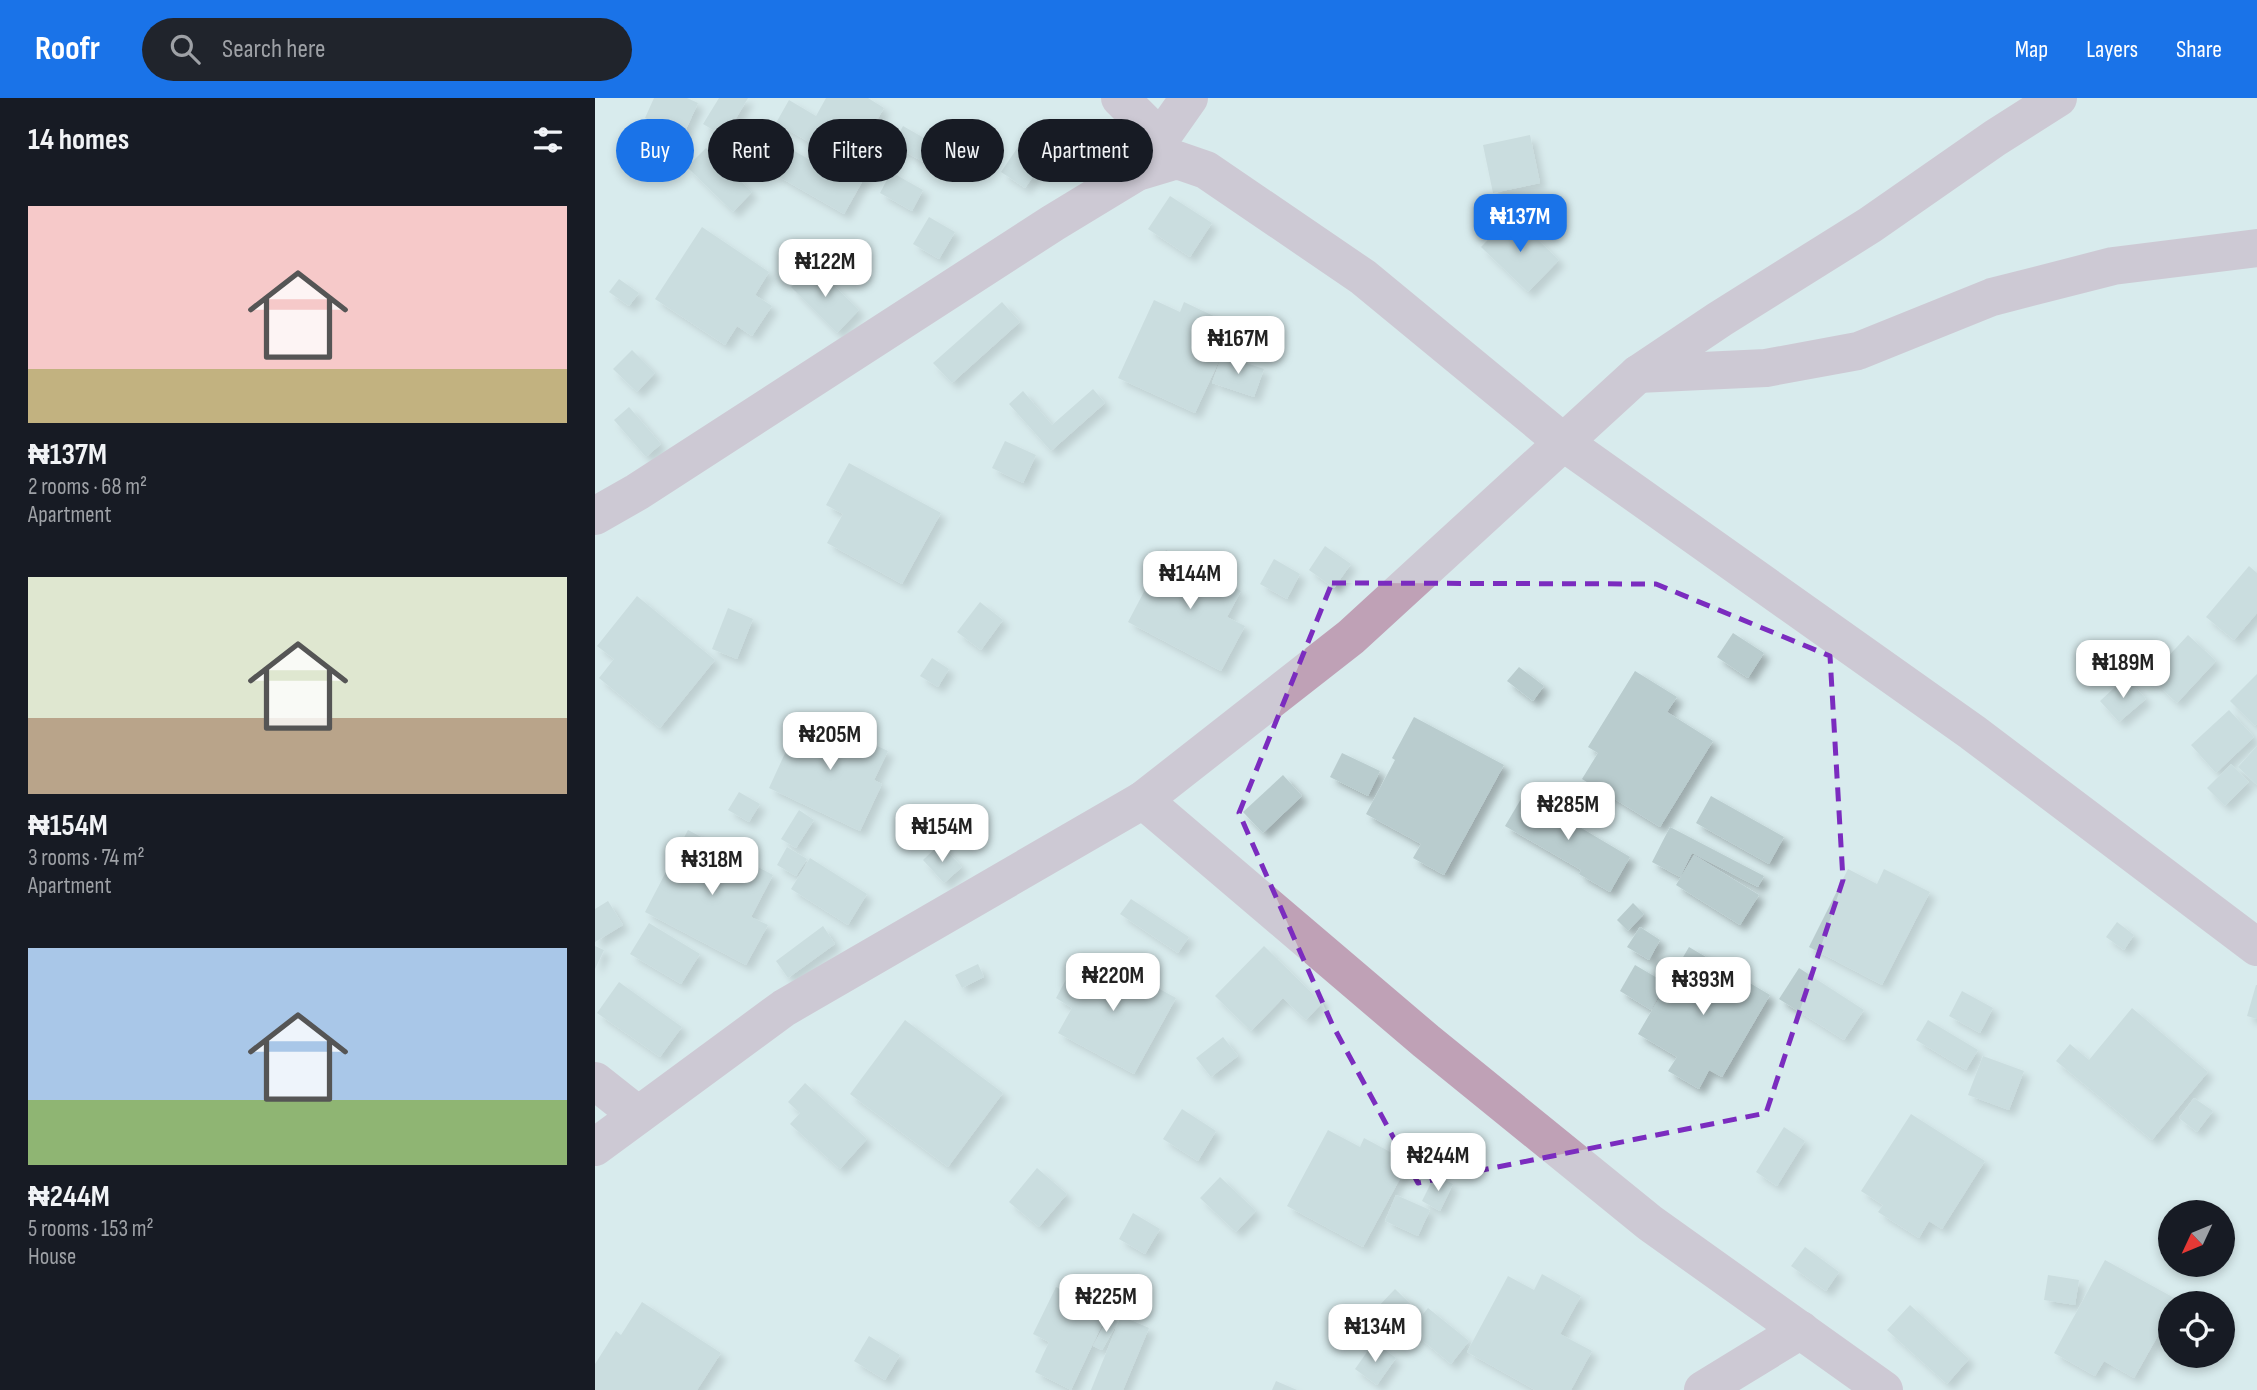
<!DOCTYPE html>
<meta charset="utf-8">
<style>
body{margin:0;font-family:"Sofia Sans Condensed",sans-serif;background:#20242c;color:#f1f3f6;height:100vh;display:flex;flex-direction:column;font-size:26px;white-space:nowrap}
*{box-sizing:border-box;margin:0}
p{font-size:23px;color:#9ea1a6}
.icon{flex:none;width:38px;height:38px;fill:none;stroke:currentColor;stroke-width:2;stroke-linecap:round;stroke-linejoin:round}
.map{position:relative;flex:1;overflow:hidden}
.panel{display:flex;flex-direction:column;background:#171b24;width:595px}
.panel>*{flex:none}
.top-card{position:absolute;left:21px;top:21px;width:665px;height:63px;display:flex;gap:14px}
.needle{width:46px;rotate:226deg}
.buttons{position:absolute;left:1563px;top:1102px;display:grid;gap:14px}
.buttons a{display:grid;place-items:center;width:77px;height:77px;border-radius:50%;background:#171b24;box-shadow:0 4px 10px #0003;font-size:35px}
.price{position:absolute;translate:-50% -60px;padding:0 16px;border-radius:14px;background:#fff;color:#222;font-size:23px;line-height:46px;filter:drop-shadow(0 2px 4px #0008)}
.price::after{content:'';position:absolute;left:50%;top:42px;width:21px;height:16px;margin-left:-10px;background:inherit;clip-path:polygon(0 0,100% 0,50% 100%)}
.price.selected{background:#1a73e8;color:#fff}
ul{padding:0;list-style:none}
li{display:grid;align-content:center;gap:14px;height:371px;padding:0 28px}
li span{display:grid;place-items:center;height:217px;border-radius:0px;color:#555}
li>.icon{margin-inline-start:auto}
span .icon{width:126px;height:126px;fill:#fffc;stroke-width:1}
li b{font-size:30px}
h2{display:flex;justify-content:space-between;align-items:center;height:84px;padding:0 28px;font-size:30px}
.tag{padding:0 24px;border-radius:32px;background:#171b24;box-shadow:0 4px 10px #0003;font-size:24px;line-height:63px}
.tag.selected{background:#1a73e8;color:#fff}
header{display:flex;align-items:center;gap:42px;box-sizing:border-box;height:98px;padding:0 35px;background:#1a73e8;color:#fff}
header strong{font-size:33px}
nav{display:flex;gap:38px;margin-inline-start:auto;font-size:24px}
.search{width:490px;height:63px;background:#20242c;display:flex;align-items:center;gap:18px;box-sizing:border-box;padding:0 24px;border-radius:38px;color:#9ea1a6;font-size:26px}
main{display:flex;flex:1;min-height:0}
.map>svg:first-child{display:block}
</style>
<header>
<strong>Roofr</strong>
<div class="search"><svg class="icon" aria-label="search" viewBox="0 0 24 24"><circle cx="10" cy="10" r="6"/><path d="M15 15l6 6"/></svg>Search here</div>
<nav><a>Map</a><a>Layers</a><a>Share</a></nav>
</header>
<main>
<section class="panel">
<h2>14 homes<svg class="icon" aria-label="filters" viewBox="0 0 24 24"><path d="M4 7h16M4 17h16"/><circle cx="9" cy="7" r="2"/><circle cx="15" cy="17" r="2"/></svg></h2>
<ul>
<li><span style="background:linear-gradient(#f6c9c9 75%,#c2b280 0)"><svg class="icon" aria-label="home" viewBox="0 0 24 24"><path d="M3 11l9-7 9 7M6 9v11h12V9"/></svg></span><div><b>₦137M</b><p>2 rooms · 68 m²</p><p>Apartment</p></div></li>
<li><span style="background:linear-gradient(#dfe7d0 65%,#b9a48a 0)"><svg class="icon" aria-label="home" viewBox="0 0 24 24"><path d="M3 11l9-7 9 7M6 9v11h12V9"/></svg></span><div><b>₦154M</b><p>3 rooms · 74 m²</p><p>Apartment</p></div></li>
<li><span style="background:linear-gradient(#a9c7e8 70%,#8fb573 0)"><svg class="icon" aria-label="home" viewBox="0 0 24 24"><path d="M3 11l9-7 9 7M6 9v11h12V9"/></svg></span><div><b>₦244M</b><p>5 rooms · 153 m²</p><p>House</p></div></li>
</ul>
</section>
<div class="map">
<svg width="1662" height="1292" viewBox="0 0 1662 1292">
<defs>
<filter id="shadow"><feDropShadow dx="6" dy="6" stdDeviation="3.5" flood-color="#0004"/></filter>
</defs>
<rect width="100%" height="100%" fill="#d8ebed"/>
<g fill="#b9ccce" filter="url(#shadow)">
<polygon points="59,0 92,0 103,5 88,38 50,20"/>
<polygon points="124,0 153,0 130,39 108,26"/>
<polygon points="231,0 273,0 289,10 278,29 293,38 249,116 179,76 194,50 240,76 247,63 181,25 194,2 221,18"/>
<polygon points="308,28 350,52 339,70 298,47"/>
<polygon points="935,37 945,85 898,95 888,47"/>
<polygon points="423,49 447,66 430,90 406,74"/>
<polygon points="111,50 157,94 138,114 92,69"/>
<polygon points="296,74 328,92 317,113 285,95"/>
<polygon points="575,98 617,125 595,159 553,131"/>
<polygon points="917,117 964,162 933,194 886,149"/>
<polygon points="334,119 360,134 344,161 318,146"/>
<polygon points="107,129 174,174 160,197 177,208 157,238 142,228 130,247 60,201"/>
<polygon points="218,167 264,212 242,235 196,189"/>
<polygon points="24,181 44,195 34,208 14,194"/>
<polygon points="559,202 585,214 589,204 640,228 600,315 523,280"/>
<polygon points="407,204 425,224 357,285 338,265"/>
<polygon points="37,252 60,275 42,294 18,271"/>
<polygon points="627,257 669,271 659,299 617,285"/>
<polygon points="498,291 510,305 456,353 414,306 428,293 457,327"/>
<polygon points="34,309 66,346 51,359 19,322"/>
<polygon points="410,343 441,357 428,385 397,370"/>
<polygon points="254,365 346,415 307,486 232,445 248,416 231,407"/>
<polygon points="730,448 756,466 739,490 714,472"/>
<polygon points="571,452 646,493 632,519 650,528 626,573 533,524"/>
<polygon points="679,461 705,476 692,501 665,486"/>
<polygon points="1654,468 1662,475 1662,515 1639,542 1611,519"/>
<polygon points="42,498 120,562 65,630 4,580 19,561 2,548"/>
<polygon points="385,504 408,522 386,552 362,534"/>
<polygon points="133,510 158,521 142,561 117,551"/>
<polygon points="1138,535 1169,555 1153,580 1122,559"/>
<polygon points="1593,537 1621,563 1582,605 1554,579"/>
<polygon points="337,560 354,571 343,589 325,578"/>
<polygon points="924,569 949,588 938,603 912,583"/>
<polygon points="1040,573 1082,599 1072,614 1118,643 1065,729 987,681 1003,655 993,649"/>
<polygon points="1662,576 1662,626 1660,628 1635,603"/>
<polygon points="1531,579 1551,601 1524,624 1505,603"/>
<polygon points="1634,612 1659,639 1621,675 1596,647"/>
<polygon points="209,614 293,653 279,682 287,686 265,733 174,690"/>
<polygon points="819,619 909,667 849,777 818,760 826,746 771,716 800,662 797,660"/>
<polygon points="1662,648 1662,687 1643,669"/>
<polygon points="747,655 785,673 773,698 735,679"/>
<polygon points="1636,666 1654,684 1630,708 1612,690"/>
<polygon points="688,677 707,698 668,735 648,714"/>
<polygon points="144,694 165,706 154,724 133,712"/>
<polygon points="929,696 1035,759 1015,794 984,776 986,772 910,728"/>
<polygon points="1116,698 1189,739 1174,766 1101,725"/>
<polygon points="204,712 219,722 201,750 186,741"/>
<polygon points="1075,729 1169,778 1163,789 1097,755 1085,779 1057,764"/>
<polygon points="93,732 178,777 156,819 173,827 151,867 50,814"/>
<polygon points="345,746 367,769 349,785 328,762"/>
<polygon points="192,749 212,761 201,778 182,767"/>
<polygon points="1099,757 1164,797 1145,827 1081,787"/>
<polygon points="215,760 272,796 253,827 196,791"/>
<polygon points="1253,771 1282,786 1289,771 1335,794 1287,887 1214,849"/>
<polygon points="536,801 594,839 583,855 525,816"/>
<polygon points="13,803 28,827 0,844 0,811"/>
<polygon points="1038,805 1049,816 1033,833 1022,822"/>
<polygon points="1522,824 1539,837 1529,852 1511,839"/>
<polygon points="54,825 105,856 86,886 35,856"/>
<polygon points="228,828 240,846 193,880 181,863"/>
<polygon points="1045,829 1065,842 1054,862 1032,849"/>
<polygon points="0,848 9,852 0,871"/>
<polygon points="669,848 727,905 711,922 688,900 656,933 620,898"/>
<polygon points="1094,849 1175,897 1127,979 1114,972 1104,991 1073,973 1082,959 1043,936"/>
<polygon points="506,859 581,900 539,976 463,935 477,910 461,900 480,865 498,874"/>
<polygon points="383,866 389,879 367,890 360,877"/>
<polygon points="1040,867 1071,885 1056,912 1025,893"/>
<polygon points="1204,870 1269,912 1249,942 1184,901"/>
<polygon points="24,884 87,929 65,959 2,915"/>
<polygon points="1661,887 1662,887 1662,921 1652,918"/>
<polygon points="1367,893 1398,910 1385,935 1354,918"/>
<polygon points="1537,910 1613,974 1557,1042 1461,963 1475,946 1494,962"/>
<polygon points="310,922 408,995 353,1069 255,996"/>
<polygon points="1333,922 1383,952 1371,972 1321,942"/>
<polygon points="628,939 643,958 616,979 601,960"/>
<polygon points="1388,958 1429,973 1414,1012 1373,997"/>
<polygon points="210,985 272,1041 245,1071 195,1026 205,1015 193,1004"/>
<polygon points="1599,1000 1618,1013 1602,1034 1584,1020"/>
<polygon points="587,1011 621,1033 603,1063 568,1041"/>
<polygon points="1316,1016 1390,1063 1347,1131 1334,1123 1324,1140 1283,1114 1288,1107 1266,1093"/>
<polygon points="1189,1029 1210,1043 1182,1088 1161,1074"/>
<polygon points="733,1032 765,1049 769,1040 814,1064 768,1149 692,1108"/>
<polygon points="442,1070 472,1096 444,1129 414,1104"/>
<polygon points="840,1077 858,1086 845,1113 827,1103"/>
<polygon points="625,1079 661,1113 641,1134 605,1100"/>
<polygon points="801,1097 835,1112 823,1138 790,1123"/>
<polygon points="538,1115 565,1131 550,1156 524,1141"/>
<polygon points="1210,1149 1244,1174 1231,1193 1196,1168"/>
<polygon points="1510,1162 1583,1202 1581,1206 1575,1206 1575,1216 1539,1280 1509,1263 1500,1278 1459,1255"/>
<polygon points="947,1176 986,1198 965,1236 997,1253 976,1292 940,1292 872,1254 913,1178 939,1192"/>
<polygon points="1453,1177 1484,1182 1480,1207 1449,1202"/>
<polygon points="461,1189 513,1214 476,1292 440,1274 454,1244 438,1236"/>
<polygon points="800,1191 826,1216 806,1236 780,1212"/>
<polygon points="47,1204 126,1255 102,1292 0,1292 0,1266 21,1233 26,1237"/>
<polygon points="1315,1207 1374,1261 1352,1286 1292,1232"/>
<polygon points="833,1210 874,1243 856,1266 815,1232"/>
<polygon points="526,1218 554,1230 528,1292 496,1292"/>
<polygon points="514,1219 523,1224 507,1252 498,1248"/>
<polygon points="274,1238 305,1257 290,1282 259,1263"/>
<polygon points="779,1244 801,1260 782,1287 760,1271"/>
<polygon points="681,1283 702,1292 677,1292"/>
</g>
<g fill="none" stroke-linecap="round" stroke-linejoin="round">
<g stroke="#bfa1b6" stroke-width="38">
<polyline points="525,0 565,40"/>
<polyline points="542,74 594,0"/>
<polyline points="1043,276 1171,270 1263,253 1397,199 1518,168 1662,150"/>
<polyline points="0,418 42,394 458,125 542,74 582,62 611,72 768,179 968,344 1377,634 1662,849"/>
<polyline points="548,702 831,943 1055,1125 1289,1292"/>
<polyline points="0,983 43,1017"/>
<polyline points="0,1049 189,910 548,702 756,539 1043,276 1125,221 1275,127 1400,40 1463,0"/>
<polyline points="1108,1292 1206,1232"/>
</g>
</g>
<path d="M0 0H1662V1292H0ZM 737,485 L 1061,486 L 1235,558 L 1248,782 L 1171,1015 L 823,1085 L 737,926 L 644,715 Z" fill="#d8ebed" fill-opacity=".55" fill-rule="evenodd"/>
<path fill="none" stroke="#7b2cbf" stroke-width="5" stroke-dasharray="14 9" stroke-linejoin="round" d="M 737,485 L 1061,486 L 1235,558 L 1248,782 L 1171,1015 L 823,1085 L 737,926 L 644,715 Z"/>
</svg>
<div class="buttons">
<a><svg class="needle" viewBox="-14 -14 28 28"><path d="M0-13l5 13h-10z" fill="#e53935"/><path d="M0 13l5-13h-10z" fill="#9ea1a6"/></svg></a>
<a><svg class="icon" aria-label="locate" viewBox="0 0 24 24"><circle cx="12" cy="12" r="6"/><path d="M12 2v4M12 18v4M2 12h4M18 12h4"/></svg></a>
</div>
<b class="price selected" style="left:925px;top:156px">₦137M</b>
<b class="price" style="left:230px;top:201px">₦122M</b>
<b class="price" style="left:643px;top:278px">₦167M</b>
<b class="price" style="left:595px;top:513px">₦144M</b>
<b class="price" style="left:1528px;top:602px">₦189M</b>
<b class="price" style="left:235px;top:674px">₦205M</b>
<b class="price" style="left:973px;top:744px">₦285M</b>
<b class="price" style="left:347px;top:766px">₦154M</b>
<b class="price" style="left:117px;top:799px">₦318M</b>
<b class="price" style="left:518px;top:915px">₦220M</b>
<b class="price" style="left:1108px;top:919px">₦393M</b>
<b class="price" style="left:843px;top:1095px">₦244M</b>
<b class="price" style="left:511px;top:1236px">₦225M</b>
<b class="price" style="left:780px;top:1266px">₦134M</b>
<div class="top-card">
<a class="tag selected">Buy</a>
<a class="tag">Rent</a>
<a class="tag">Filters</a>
<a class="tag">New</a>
<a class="tag">Apartment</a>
</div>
</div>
</main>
